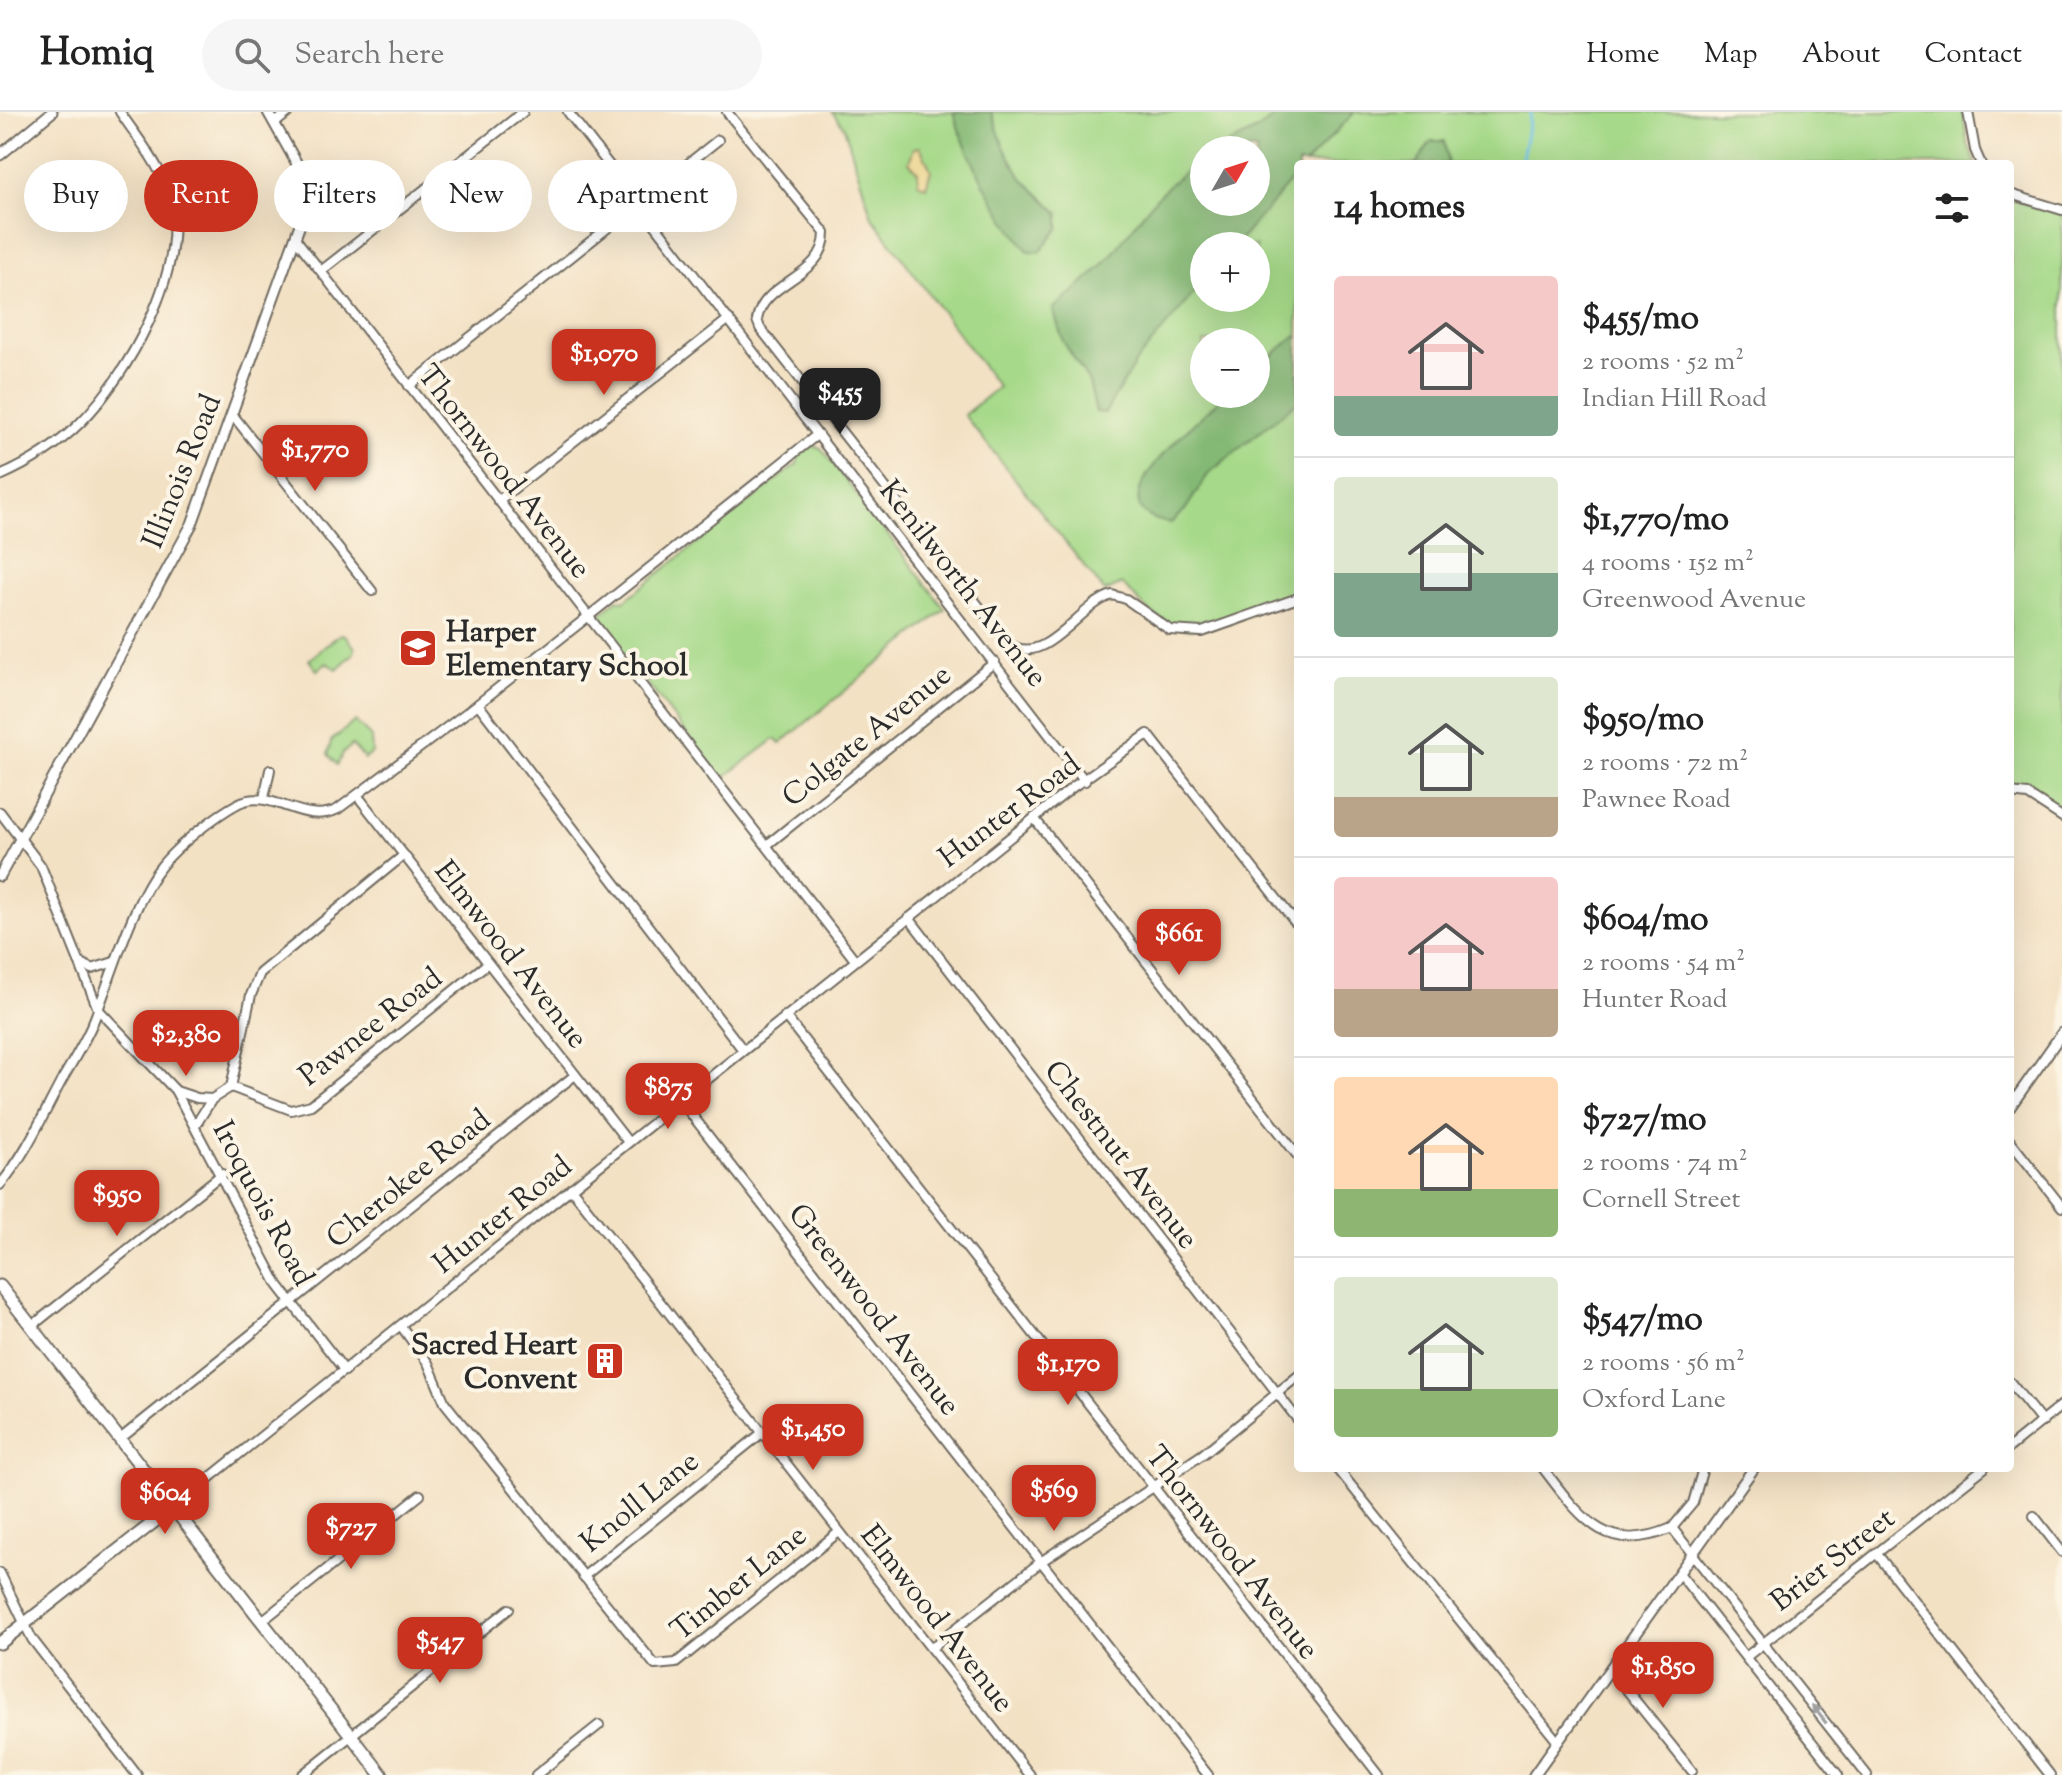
<!DOCTYPE html>
<meta charset="utf-8">
<style>
body{margin:0;font-family:"Sorts Mill Goudy",serif;background:#f6f6f6;color:#222;height:100vh;display:flex;flex-direction:column;font-size:30px;white-space:nowrap}
*{box-sizing:border-box;margin:0}
p{font-size:26px;color:#767676}
.icon{flex:none;width:44px;height:44px;fill:none;stroke:currentColor;stroke-width:2;stroke-linecap:round;stroke-linejoin:round}
.map{position:relative;flex:1;overflow:hidden}
.details{position:absolute;left:1294px;top:48px;width:720px;height:1312px;display:flex;flex-direction:column;background:#fff;border-radius:8px;box-shadow:0 8px 32px #0002}
.details>*{flex:none}
.banner{position:absolute;left:24px;top:48px;width:760px;height:72px;display:flex;gap:16px}
.needle{width:52px;rotate:51deg}
.fabs{position:absolute;left:1190px;top:24px;display:grid;gap:16px}
.fabs a{display:grid;place-items:center;width:80px;height:80px;border-radius:50%;background:#fff;box-shadow:0 8px 32px #0002;font-size:40px}
.price{position:absolute;translate:-50% -68px;padding:0 18px;border-radius:16px;background:#c8321e;color:#fff;font-size:26px;line-height:52px;filter:drop-shadow(0 2px 4px #0008)}
.price::after{content:'';position:absolute;left:50%;top:48px;width:24px;height:18px;margin-left:-12px;background:inherit;clip-path:polygon(0 0,100% 0,50% 100%)}
.price.on{background:#222;color:#fff}
ul{padding:0;list-style:none}
li{display:flex;align-items:center;gap:24px;height:200px;padding:0 40px}
li+li{border-top:2px solid #e0e0e0}
li span{display:grid;place-items:center;flex:none;width:224px;height:160px;border-radius:8px;color:#555}
li>.icon{margin-inline-start:auto}
span .icon{width:96px;height:96px;fill:#fffc;stroke-width:1}
li b{font-size:34px}
h2{display:flex;justify-content:space-between;align-items:center;height:96px;padding:0 40px;font-size:34px}
.pill{padding:0 28px;border-radius:36px;background:#fff;box-shadow:0 8px 32px #0002;font-size:28px;line-height:72px}
.pill.on{background:#c8321e;color:#fff}
header{display:flex;align-items:center;gap:48px;box-sizing:border-box;height:112px;padding:0 40px;background:#fff;border-bottom:2px solid #e0e0e0}
header strong{font-size:38px}
nav{display:flex;gap:44px;margin-inline-start:auto;font-size:28px}
.search{width:560px;height:72px;background:#f6f6f6;display:flex;align-items:center;gap:20px;box-sizing:border-box;padding:0 28px;border-radius:44px;color:#767676;font-size:30px}
.map>svg:first-child{display:block}
</style>
<header>
<strong>Homiq</strong>
<div class="search"><svg class="icon" aria-label="search" viewBox="0 0 24 24"><circle cx="10" cy="10" r="6"/><path d="M15 15l6 6"/></svg>Search here</div>
<nav><a>Home</a><a>Map</a><a>About</a><a>Contact</a></nav>
</header>
<div class="map">
<svg width="2062" height="1663" viewBox="0 0 2062 1663">
<rect width="100%" height="100%" fill="#fcf5e5"/>
<filter id="ink" filterUnits="userSpaceOnUse"><feTurbulence type="fractalNoise" baseFrequency=".0125" numOctaves="2"/><feDisplacementMap in="SourceGraphic" scale="16" xChannelSelector="R" yChannelSelector="G"/><feConvolveMatrix kernelMatrix="1 2 1 2 8 2 1 2 1" color-interpolation-filters="sRGB"/></filter>
<filter id="wash" filterUnits="userSpaceOnUse"><feTurbulence type="fractalNoise" baseFrequency=".006" numOctaves="4" result="noise"/><feDisplacementMap in="SourceGraphic" scale="32" xChannelSelector="R" yChannelSelector="G"/><feGaussianBlur stdDeviation="1.8" result="paint"/><feColorMatrix in="noise" values="0 0 0 0 0 0 0 0 0 0 0 0 0 0 0 0 0 1.4 0 .05"/><feComposite in="paint" operator="in"/></filter>
<g filter="url(#wash)">
<rect width="100%" height="100%" fill="#f3e1c4"/>
<g fill="#a6d989" stroke="#68825a" stroke-width="2" fill-rule="evenodd">
<path d="M 832,0 L 1963,0 L 1967,30 L 1976,52 L 1298,52 L 1298,481 C 1262,496 1211,528 1171,513 C 1152,505 1136,486 1122,472 L 1105,480 L 964,303 L 998,275 L 872,105 L 844,15 ZM 1204,38 L 1256,38 L 1256,90 L 1204,90 ZM 1204,134 L 1256,134 L 1256,186 L 1204,186 ZM 1204,230 L 1256,230 L 1256,282 L 1204,282 Z"/>
<polygon points="2010,87 2062,101 2062,701 2040,685 2029,672 2017,670 2010,674"/>
<polygon points="813,334 821,336 945,497 780,632 775,627 722,667 602,513 600,503 617,487 624,489 797,352 799,343"/>
<polygon points="340,522 345,523 355,536 354,541 337,557 326,551 317,558 309,548"/>
<polygon points="355,609 371,625 372,641 365,647 352,633 343,641 337,653 328,642 331,629"/>
</g>
<g fill="#84b975" stroke="#587250" stroke-width="2">
<path d="M 953,0 L 991,0 L 1005,37 L 1022,66 L 1059,101 L 1059,116 L 1040,140 L 1028,139 C 997,100 968,48 953,0 Z"/>
<path d="M 1281,0 L 1355,0 L 1305,52 L 1298,52 L 1298,61 L 1235,134 L 1204,134 L 1204,169 L 1136,250 L 1105,301 L 1096,300 L 1089,270 L 1063,229 L 1053,197 C 1072,181 1093,165 1109,146 C 1143,104 1156,77 1204,46 L 1204,90 L 1256,90 L 1256,38 L 1217,38 L 1257,18 Z"/>
<polygon points="1431,29 1444,29 1448,52 1416,52"/>
<path d="M 1298,222 L 1298,289 L 1209,361 L 1185,398 L 1171,411 C 1080,398 1206,304 1225,282 L 1256,282 L 1256,257 Z"/>
</g>
<polygon fill="#eeda9e" stroke="#8c8264" stroke-width="2" points="920,35 931,58 926,75 918,71 918,60 909,50 914,36"/>
<g fill="none" stroke-linecap="round" stroke-linejoin="round">
<polyline stroke="#70c1ec" stroke-width="3" points="1521,52 1531,0"/>
</g>
</g>
<g filter="url(#ink)">
<g fill="none" stroke-linecap="round" stroke-linejoin="round">
<g stroke="#716b61" stroke-width="12">
<g id="minor">
<polyline points="568,0 1085,669"/>
<path d="M 727,0 L 825,121 C 825,166 763,168 757,208 L 760,216 L 1007,530 C 1043,560 1078,493 1112,483 L 1126,487 L 1170,518 L 1202,520 L 1298,486"/>
<polyline points="1968,0 1975,38 1981,52"/>
<polyline points="275,11 289,0"/>
<polyline points="2010,82 2062,98"/>
<polyline points="295,126 855,848"/>
<polyline points="321,159 523,0"/>
<polyline points="409,274 718,28"/>
<polyline points="232,302 372,479"/>
<path d="M 0,364 C 30,351 57,334 81,310 C 128,263 183,164 172,96 C 166,59 140,30 120,0"/>
<polyline points="498,389 729,207"/>
<polyline points="478,592 743,938"/>
<polyline points="2010,681 2028,683 2062,705"/>
<polyline points="357,683 628,1030"/>
<polyline points="264,686 270,658"/>
<polyline points="0,700 41,754 98,897 175,978 278,1173 345,1259"/>
<polyline points="1034,706 1298,1044"/>
<polyline points="767,733 995,550"/>
<polyline points="909,806 1298,1308"/>
<polyline points="79,850 92,857 114,850"/>
<polyline points="785,904 1379,1663"/>
<polyline points="231,975 291,998 311,993 488,851"/>
<polyline points="176,979 197,986 212,987"/>
<polyline points="681,989 1208,1663"/>
<polyline points="195,1014 212,987 231,975 251,883 260,861 404,743"/>
<polyline points="2010,1029 2062,1095"/>
<path d="M 0,1073 C 26,1042 43,1003 62,968 C 74,947 88,925 96,903 C 112,862 133,791 159,757 C 174,736 216,703 239,691 C 271,675 303,715 338,697 L 478,592 L 818,322"/>
<polyline points="571,1076 1030,1663"/>
<polyline points="32,1214 222,1062"/>
<polyline points="401,1214 428,1251 445,1291 655,1553 676,1551 839,1420"/>
<polyline points="2010,1270 2042,1310"/>
<polyline points="120,1327 575,963"/>
<polyline points="2010,1335 2062,1293"/>
<polyline points="1337,1356 1558,1630"/>
<path d="M 1543,1356 C 1580,1404 1605,1445 1672,1416 L 1867,1663"/>
<polyline points="173,1395 1073,675 1148,622 1298,814"/>
<polyline points="2034,1404 2062,1440"/>
<polyline points="1672,1416 1693,1391 1703,1356"/>
<polyline points="1877,1442 2050,1663"/>
<polyline points="0,1461 32,1527 137,1663"/>
<polyline points="1679,1461 1838,1663"/>
<polyline points="583,1465 762,1321"/>
<polyline points="262,1509 420,1383"/>
<polyline points="931,1536 1042,1449 1203,1342 1298,1264"/>
<polyline points="1746,1545 1984,1356"/>
<polyline points="1610,1557 1692,1659"/>
<polyline points="302,1663 509,1497"/>
<polyline points="536,1663 599,1613"/>
</g>
</g>
<g stroke="#716b61" stroke-width="13">
<g id="tertiary">
<polyline points="0,43 52,0"/>
<polyline points="0,764 192,412 307,93 306,68 268,0"/>
<polyline points="2010,995 2062,921"/>
<polyline points="1534,1663 1754,1356"/>
</g>
</g>
<g stroke="#716b61" stroke-width="15">
<g id="secondary">
<polyline points="0,1174 382,1663"/>
<polyline points="0,1531 173,1395"/>
</g>
</g>
<use href="#minor" stroke="#fff" stroke-width="8"/>
<use href="#tertiary" stroke="#fff" stroke-width="9"/>
<use href="#secondary" stroke="#fff" stroke-width="11"/>
</g>
<defs><path id="oneway-solid" d="M-6-.8H1V-3.2L6.5 0L1 3.2V.8H-6Z" transform="scale(2)"/></defs>
<use fill="#a0a0a0" href="#oneway-solid" transform="translate(1819 1602) rotate(-128)"/>
</g>
<defs>
<g id="school-square" transform="scale(2)"><rect x="-9" y="-9" width="18" height="18" rx="4" fill="#c8321e" stroke="#fcf5e5"/><path d="M0-5L7-2L0 1L-7-2ZM-4 1L0 2.5L4 1V4Q0 6-4 4Z" fill="#fff"/></g>
<g id="building-square" transform="scale(2)"><rect x="-9" y="-9" width="18" height="18" rx="4" fill="#c8321e" stroke="#fcf5e5"/><path d="M-4-6H4V6H1V3H-1V6H-4ZM-2.5-4.3h1.7v1.8h-1.7ZM.8-4.3h1.7v1.8H.8ZM-2.5-1h1.7V.8h-1.7ZM.8-1h1.7V.8H.8Z" fill="#fff"/></g>
</defs>
<g fill-rule="evenodd">
<use href="#school-square" x="418" y="536"/>
<use href="#building-square" x="605" y="1249"/>
</g>
<g text-anchor="middle" stroke-width="8" stroke-linejoin="round" paint-order="stroke">
<g font-size="30" fill="#2b2b2b" stroke="#fcf5e5">
<text transform="translate(181 359) rotate(-68)" y="10">Illinois Road</text>
<text transform="translate(505 359) rotate(52)" y="10">Thornwood Avenue</text>
<text transform="translate(964 471) rotate(52)" y="10">Kenilworth Avenue</text>
<text transform="translate(866 623) rotate(-39)" y="10">Colgate Avenue</text>
<text transform="translate(1009 698) rotate(-37)" y="10">Hunter Road</text>
<text transform="translate(512 842) rotate(52)" y="10">Elmwood Avenue</text>
<text transform="translate(370 914) rotate(-38)" y="10">Pawnee Road</text>
<text transform="translate(1122 1042) rotate(52)" y="10">Chestnut Avenue</text>
<text transform="translate(408 1066) rotate(-39)" y="10">Cherokee Road</text>
<text transform="translate(264 1091) rotate(62)" y="10">Iroquois Road</text>
<text transform="translate(502 1102) rotate(-39)" y="10">Hunter Road</text>
<text transform="translate(875 1197) rotate(52)" y="10">Greenwood Avenue</text>
<text transform="translate(639 1389) rotate(-39)" y="10">Knoll Lane</text>
<text transform="translate(1233 1440) rotate(52)" y="10">Thornwood Avenue</text>
<text transform="translate(1832 1447) rotate(-38)" y="10">Brier Street</text>
<text transform="translate(738 1470) rotate(-39)" y="10">Timber Lane</text>
<text transform="translate(938 1506) rotate(52)" y="10">Elmwood Avenue</text>
</g>
<g font-size="30" font-weight="bold" fill="#2b2b2b" stroke="#fcf5e5" text-anchor="start">
<text x="446" y="529">Harper<tspan x="446" dy="34">Elementary School</tspan></text>
<text x="577" y="1242" text-anchor="end">Sacred Heart<tspan x="577" dy="34">Convent</tspan></text>
</g>
</g>
</svg>
<div class="fabs">
<a><svg class="needle" viewBox="-14 -14 28 28"><path d="M0-13l5 13h-10z" fill="#e53935"/><path d="M0 13l5-13h-10z" fill="#767676"/></svg></a>
<a>+</a>
<a>−</a>
</div>
<b class="price" style="left:604px;top:285px">$1,070</b>
<b class="price on" style="left:840px;top:324px">$455</b>
<b class="price" style="left:315px;top:381px">$1,770</b>
<b class="price" style="left:1179px;top:865px">$661</b>
<b class="price" style="left:186px;top:966px">$2,380</b>
<b class="price" style="left:668px;top:1019px">$875</b>
<b class="price" style="left:117px;top:1126px">$950</b>
<b class="price" style="left:1068px;top:1295px">$1,170</b>
<b class="price" style="left:813px;top:1360px">$1,450</b>
<b class="price" style="left:1054px;top:1421px">$569</b>
<b class="price" style="left:165px;top:1424px">$604</b>
<b class="price" style="left:351px;top:1459px">$727</b>
<b class="price" style="left:440px;top:1573px">$547</b>
<b class="price" style="left:1663px;top:1598px">$1,850</b>
<div class="banner">
<a class="pill">Buy</a>
<a class="pill on">Rent</a>
<a class="pill">Filters</a>
<a class="pill">New</a>
<a class="pill">Apartment</a>
</div>
<section class="details">
<h2>14 homes<svg class="icon" aria-label="filters" viewBox="0 0 24 24"><path d="M4 7h16M4 17h16"/><circle cx="9" cy="7" r="2"/><circle cx="15" cy="17" r="2"/></svg></h2>
<ul>
<li><span style="background:linear-gradient(#f6c9c9 75%,#7fa58c 0)"><svg class="icon" aria-label="home" viewBox="0 0 24 24"><path d="M3 11l9-7 9 7M6 9v11h12V9"/></svg></span><div><b>$455/mo</b><p>2 rooms · 52 m²</p><p>Indian Hill Road</p></div></li>
<li><span style="background:linear-gradient(#dfe7d0 60%,#7fa58c 0)"><svg class="icon" aria-label="home" viewBox="0 0 24 24"><path d="M3 11l9-7 9 7M6 9v11h12V9"/></svg></span><div><b>$1,770/mo</b><p>4 rooms · 152 m²</p><p>Greenwood Avenue</p></div></li>
<li><span style="background:linear-gradient(#dfe7d0 75%,#b9a48a 0)"><svg class="icon" aria-label="home" viewBox="0 0 24 24"><path d="M3 11l9-7 9 7M6 9v11h12V9"/></svg></span><div><b>$950/mo</b><p>2 rooms · 72 m²</p><p>Pawnee Road</p></div></li>
<li><span style="background:linear-gradient(#f6c9c9 70%,#b9a48a 0)"><svg class="icon" aria-label="home" viewBox="0 0 24 24"><path d="M3 11l9-7 9 7M6 9v11h12V9"/></svg></span><div><b>$604/mo</b><p>2 rooms · 54 m²</p><p>Hunter Road</p></div></li>
<li><span style="background:linear-gradient(#ffd9b3 70%,#8fb573 0)"><svg class="icon" aria-label="home" viewBox="0 0 24 24"><path d="M3 11l9-7 9 7M6 9v11h12V9"/></svg></span><div><b>$727/mo</b><p>2 rooms · 74 m²</p><p>Cornell Street</p></div></li>
<li><span style="background:linear-gradient(#dfe7d0 70%,#8fb573 0)"><svg class="icon" aria-label="home" viewBox="0 0 24 24"><path d="M3 11l9-7 9 7M6 9v11h12V9"/></svg></span><div><b>$547/mo</b><p>2 rooms · 56 m²</p><p>Oxford Lane</p></div></li>
</ul>
</section>
</div>
